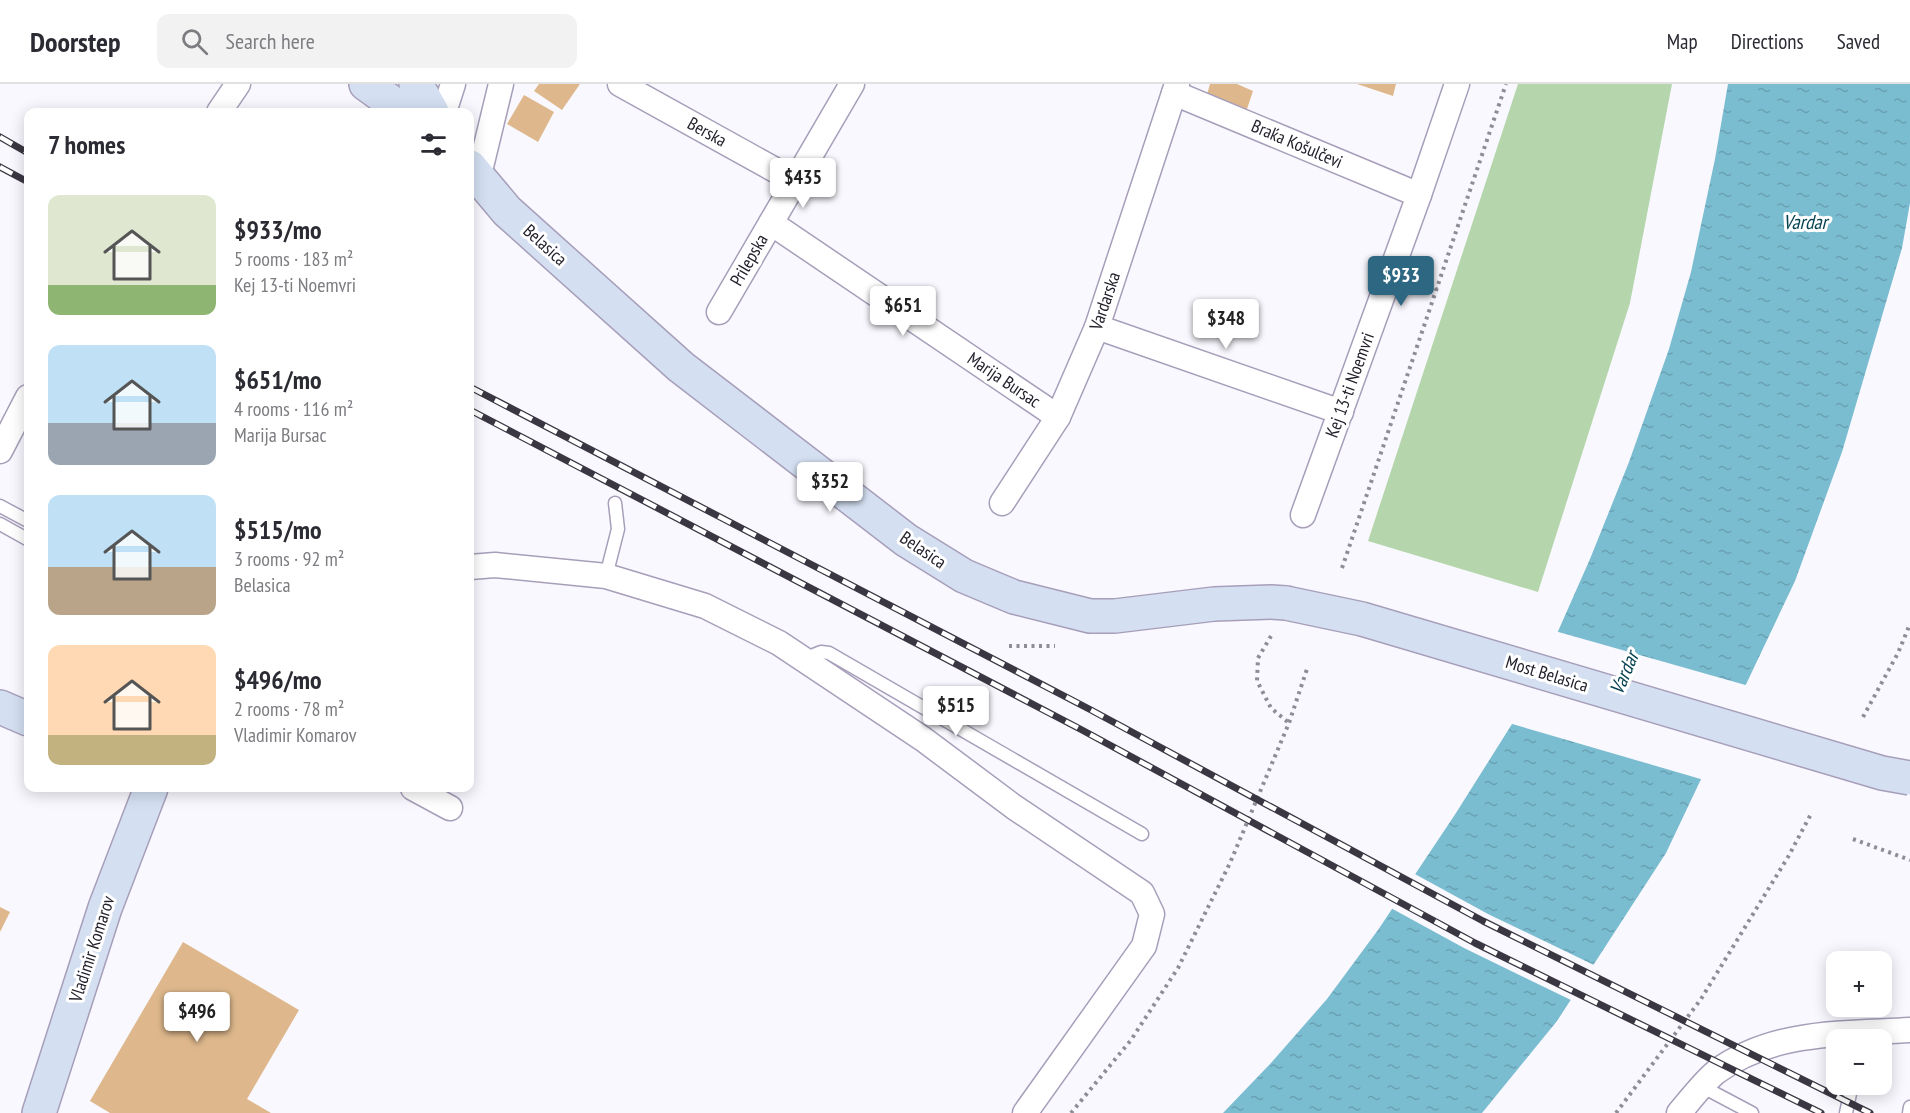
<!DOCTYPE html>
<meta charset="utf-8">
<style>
body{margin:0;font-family:"PT Sans Narrow",sans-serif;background:#f2f2f3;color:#2b2b33;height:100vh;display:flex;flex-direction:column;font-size:22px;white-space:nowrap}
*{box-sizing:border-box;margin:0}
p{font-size:20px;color:#7c7c81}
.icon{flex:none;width:33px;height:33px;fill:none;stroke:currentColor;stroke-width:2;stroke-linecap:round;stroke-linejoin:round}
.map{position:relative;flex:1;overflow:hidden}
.drawer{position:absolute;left:24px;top:24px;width:450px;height:684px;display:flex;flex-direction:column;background:#fff;border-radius:12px;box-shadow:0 3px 15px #0003}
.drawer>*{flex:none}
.controls{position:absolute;left:1826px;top:867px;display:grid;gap:12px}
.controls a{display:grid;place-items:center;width:66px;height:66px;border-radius:12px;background:#fff;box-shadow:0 3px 15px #0003;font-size:30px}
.price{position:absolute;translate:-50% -51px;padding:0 14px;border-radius:6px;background:#fff;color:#222;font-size:20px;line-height:39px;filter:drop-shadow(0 2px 3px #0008)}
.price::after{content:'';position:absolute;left:50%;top:36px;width:18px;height:14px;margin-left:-9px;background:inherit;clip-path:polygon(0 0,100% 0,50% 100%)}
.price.selected{background:#2e6781;color:#fff}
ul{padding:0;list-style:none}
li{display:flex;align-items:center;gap:18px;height:150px;padding:0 24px}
li span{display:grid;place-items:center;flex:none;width:168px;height:120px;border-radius:12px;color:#555}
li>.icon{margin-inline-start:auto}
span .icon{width:72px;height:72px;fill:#fffc;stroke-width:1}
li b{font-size:26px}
h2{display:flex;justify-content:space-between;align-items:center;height:72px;padding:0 24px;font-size:26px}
header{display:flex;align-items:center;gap:36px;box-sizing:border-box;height:84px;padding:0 30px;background:#fff;border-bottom:2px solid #e1e1e2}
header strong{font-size:28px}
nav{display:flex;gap:33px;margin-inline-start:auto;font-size:21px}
.search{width:420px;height:54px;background:#f2f2f3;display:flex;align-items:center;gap:15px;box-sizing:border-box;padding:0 21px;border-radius:12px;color:#7c7c81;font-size:22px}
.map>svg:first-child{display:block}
</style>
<header>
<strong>Doorstep</strong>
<div class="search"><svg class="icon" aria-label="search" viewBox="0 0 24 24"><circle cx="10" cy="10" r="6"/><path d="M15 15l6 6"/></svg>Search here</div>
<nav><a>Map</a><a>Directions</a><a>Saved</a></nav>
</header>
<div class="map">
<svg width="1910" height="1029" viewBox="0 0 1910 1029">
<defs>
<pattern id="water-ripples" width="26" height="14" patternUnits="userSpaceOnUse" patternTransform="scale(1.5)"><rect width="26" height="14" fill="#7abcd0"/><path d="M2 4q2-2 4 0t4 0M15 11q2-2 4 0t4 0" fill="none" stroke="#69a1b3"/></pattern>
</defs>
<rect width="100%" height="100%" fill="#f9f8fe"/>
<polygon fill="#b5d6ac" points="1518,0 1672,0 1630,219 1538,508 1368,457"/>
<polygon fill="url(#water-ripples)" points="1728,0 1910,0 1910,119 1902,164 1842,368 1795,497 1666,769 1557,937 1482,1029 1223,1029 1271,979 1327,915 1378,846 1456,729 1512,640 1540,588 1590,475 1629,378 1669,265 1691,188 1715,75"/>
<g fill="#f9f8fe">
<polygon points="1555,547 1749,602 1704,696 1509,639"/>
<polygon points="1413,789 1488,830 1596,882 1573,917 1464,864 1389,823"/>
</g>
<g fill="#deb88c">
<polygon points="539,0 580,0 562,26 534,7"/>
<polygon points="1210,0 1237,0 1253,7 1246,28 1206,14"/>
<polygon points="1357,0 1396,0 1393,12"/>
<polygon points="524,11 554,28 538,58 507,40"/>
<polygon points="0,823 10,828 0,848"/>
<polygon points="183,858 299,926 247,1015 271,1029 110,1029 90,1017"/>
</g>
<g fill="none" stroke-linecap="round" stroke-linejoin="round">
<g stroke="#a79eba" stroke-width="15">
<g id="lane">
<polyline points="0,422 28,437"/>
<polyline points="0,440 27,455"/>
<polyline points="606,492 618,445 615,419"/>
<polyline points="804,575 821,568 829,569 1142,750"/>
<polyline points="1701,1002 1752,1029"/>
<polyline points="1846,1029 1852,1000"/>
<polyline points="1909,1029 1910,1023"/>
</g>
</g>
<g stroke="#a79eba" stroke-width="27">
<g id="street">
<polyline points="620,0 795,97"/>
<polyline points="1174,9 1419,111"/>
<polyline points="219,28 238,0"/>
<polyline points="444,28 453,0"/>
<polyline points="478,95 501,0"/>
<polyline points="771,139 1058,333"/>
<polyline points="719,228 852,0"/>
<polyline points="1097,243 1341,328"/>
<polyline points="0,367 28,313"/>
<polyline points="1002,419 1058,333 1097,243 1177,0"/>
<polyline points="1303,431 1419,111 1457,0"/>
<polyline points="470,483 495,481 606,492 705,522 779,559 923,655 1014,723 1142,809 1152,830 1144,862 1025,1029"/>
<polyline points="413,704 450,724"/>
<path d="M 1679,1029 C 1691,1015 1702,1000 1716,988 C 1773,946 1843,950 1910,946"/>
</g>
</g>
<g stroke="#a79eba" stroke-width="36">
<g id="secondary">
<polyline points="366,0 405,28"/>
<polyline points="416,0 432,28"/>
<polyline points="470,83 507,127 681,283 906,456 964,492 1014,513 1090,532 1115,532 1214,520 1271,518 1286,519"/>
<polyline points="0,623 28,635"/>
<polyline points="39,1029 105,824 151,704"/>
</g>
</g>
<g stroke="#8e8c95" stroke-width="4" stroke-dasharray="3 4.5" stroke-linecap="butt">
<polyline points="1415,196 1437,205"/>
<polyline points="1342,484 1506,0"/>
<polyline points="1271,552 1258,574 1257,597 1271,624 1289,639"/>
<polyline points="1009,562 1055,562"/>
<polyline points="1863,633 1898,569 1910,540"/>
<polyline points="1853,755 1910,776"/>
<polyline points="1071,1029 1131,956 1178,884 1230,779 1289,639 1307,585"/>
<polyline points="1616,1029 1701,915 1788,773 1811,730"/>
</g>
<use href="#lane" stroke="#fff" stroke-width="12"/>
<use href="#street" stroke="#fff" stroke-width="24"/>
<use href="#secondary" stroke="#d4e0f2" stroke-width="33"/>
<g stroke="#3a3742" stroke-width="7">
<g id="rail">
<polyline points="0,53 28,69"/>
<polyline points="0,83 28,98"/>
<polyline points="470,303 1091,626 1483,837 1870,1029"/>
<polyline points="470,326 1082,646 1475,859 1821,1029"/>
</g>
</g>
<use href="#rail" stroke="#fff" stroke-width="4.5" stroke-dasharray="14" stroke-linecap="butt"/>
<g stroke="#a79eba" stroke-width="36" stroke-linecap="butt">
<polyline id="secondary-bridge" points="1286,519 1362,535 1882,689 1910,694"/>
</g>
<use href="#secondary-bridge" stroke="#d4e0f2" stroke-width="33"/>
</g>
<g text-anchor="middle" stroke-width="6" stroke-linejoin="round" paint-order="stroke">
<g font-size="18" fill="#24212c" stroke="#fff">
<text transform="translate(707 48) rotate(29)" y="6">Berska</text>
<text transform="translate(1297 60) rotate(23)" y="6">Braḱa Košulčevi</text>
<text transform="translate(545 161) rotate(42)" y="6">Belasica</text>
<text transform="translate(749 176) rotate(-60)" y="6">Prilepska</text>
<text transform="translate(1105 217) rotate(-71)" y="6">Vardarska</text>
<text transform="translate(1004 296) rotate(34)" y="6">Marija Bursac</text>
<text transform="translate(1350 301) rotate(-70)" y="6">Kej 13-ti Noemvri</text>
<text transform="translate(923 466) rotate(34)" y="6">Belasica</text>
<text transform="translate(1547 590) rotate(17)" y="6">Most Belasica</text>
<text transform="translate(92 865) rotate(-72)" y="6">Vladimir Komarov</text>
</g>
<g font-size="20" font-style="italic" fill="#074352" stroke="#fff">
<text x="1805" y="145">Vardar</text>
<text transform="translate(1624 589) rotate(-67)" y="7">Vardar</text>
</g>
</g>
</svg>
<div class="controls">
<a>+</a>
<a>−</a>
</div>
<b class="price" style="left:803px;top:125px">$435</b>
<b class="price selected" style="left:1401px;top:223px">$933</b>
<b class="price" style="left:903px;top:253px">$651</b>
<b class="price" style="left:1226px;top:266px">$348</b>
<b class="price" style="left:830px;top:429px">$352</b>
<b class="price" style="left:956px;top:653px">$515</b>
<b class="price" style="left:197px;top:959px">$496</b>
<section class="drawer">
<h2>7 homes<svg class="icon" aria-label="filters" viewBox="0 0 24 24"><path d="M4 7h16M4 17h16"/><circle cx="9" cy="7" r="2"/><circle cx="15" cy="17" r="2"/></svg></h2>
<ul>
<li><span style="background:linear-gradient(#dfe7d0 75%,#8fb573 0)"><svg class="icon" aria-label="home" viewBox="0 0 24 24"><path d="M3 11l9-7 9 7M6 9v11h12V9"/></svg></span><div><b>$933/mo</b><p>5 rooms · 183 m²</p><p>Kej 13-ti Noemvri</p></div></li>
<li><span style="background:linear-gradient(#bfe0f5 65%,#9aa5b1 0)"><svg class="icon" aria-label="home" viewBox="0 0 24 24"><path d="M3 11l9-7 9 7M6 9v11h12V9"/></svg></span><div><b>$651/mo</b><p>4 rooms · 116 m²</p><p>Marija Bursac</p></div></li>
<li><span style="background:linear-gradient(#bfe0f5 60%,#b9a48a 0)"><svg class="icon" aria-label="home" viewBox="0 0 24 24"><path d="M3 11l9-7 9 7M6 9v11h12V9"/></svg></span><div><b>$515/mo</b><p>3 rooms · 92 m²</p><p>Belasica</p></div></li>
<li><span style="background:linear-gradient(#ffd9b3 75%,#c2b280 0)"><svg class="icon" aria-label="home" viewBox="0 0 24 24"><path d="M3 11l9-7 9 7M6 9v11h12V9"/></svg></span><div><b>$496/mo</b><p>2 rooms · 78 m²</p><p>Vladimir Komarov</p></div></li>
</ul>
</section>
</div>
